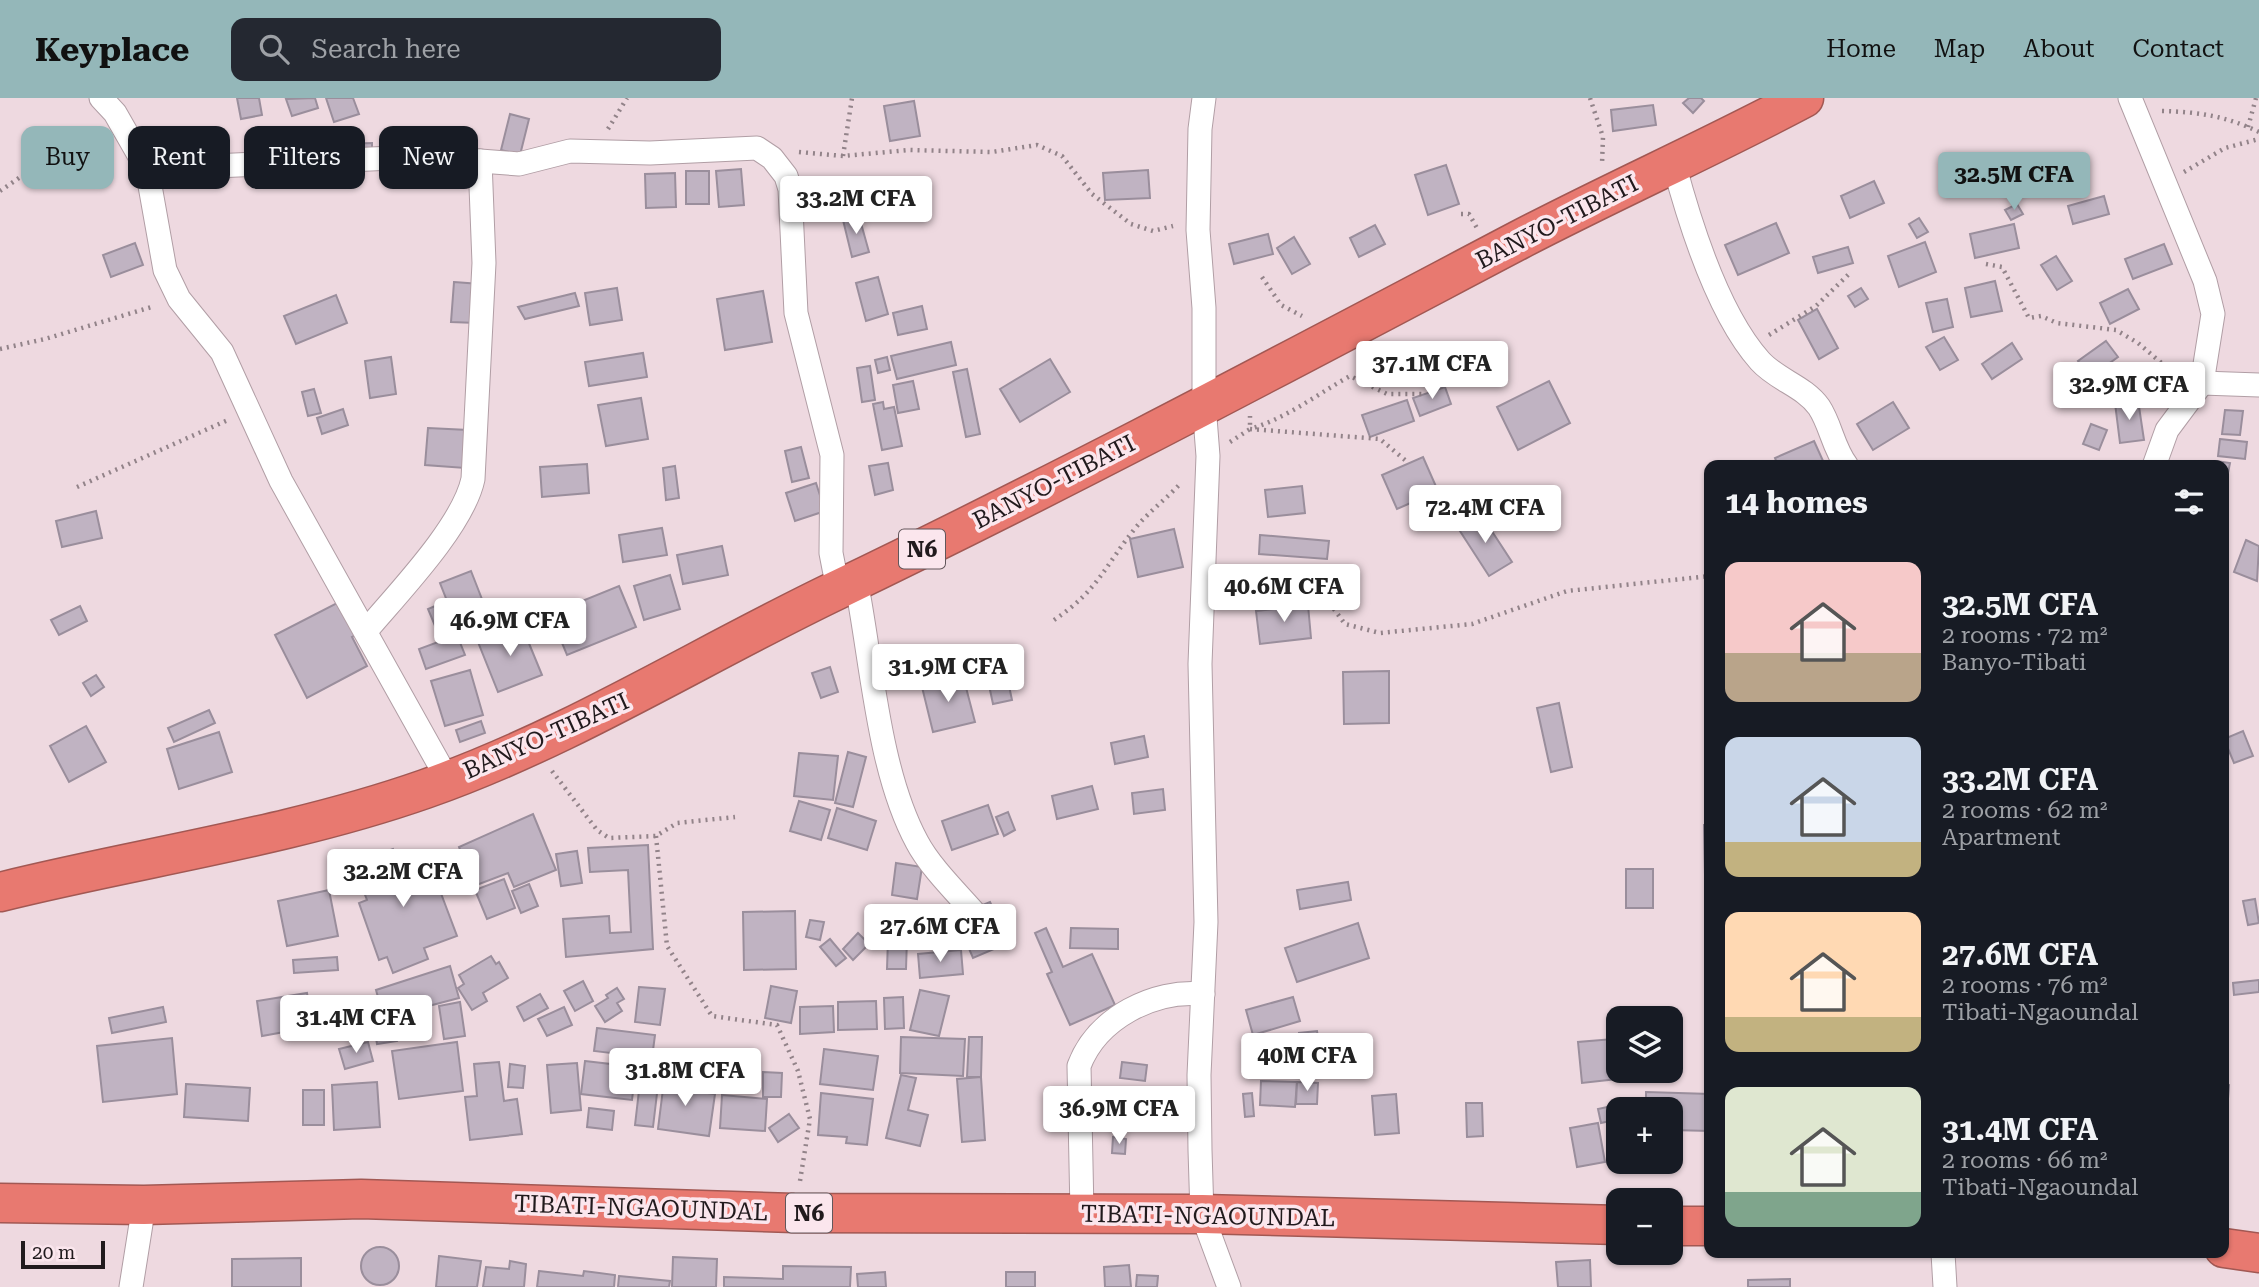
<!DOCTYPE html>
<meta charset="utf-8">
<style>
body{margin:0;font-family:"Roboto Serif",serif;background:#242831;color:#f1f3f6;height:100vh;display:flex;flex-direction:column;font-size:26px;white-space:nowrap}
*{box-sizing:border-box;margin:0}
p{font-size:23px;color:#9ea1a6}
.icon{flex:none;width:38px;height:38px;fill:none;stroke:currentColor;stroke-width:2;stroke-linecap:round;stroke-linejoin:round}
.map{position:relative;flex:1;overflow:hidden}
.sheet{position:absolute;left:1704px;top:362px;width:525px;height:798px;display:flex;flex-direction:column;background:#171b24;border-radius:14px;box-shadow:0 2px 5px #0004}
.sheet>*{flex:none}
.hud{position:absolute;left:21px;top:28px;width:665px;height:63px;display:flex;gap:14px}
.controls{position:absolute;left:1606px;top:908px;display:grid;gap:14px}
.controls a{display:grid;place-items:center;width:77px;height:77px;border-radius:14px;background:#171b24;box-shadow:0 2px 5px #0004;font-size:35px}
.scale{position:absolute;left:21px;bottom:18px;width:84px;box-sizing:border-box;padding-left:7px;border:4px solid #211a1d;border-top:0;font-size:19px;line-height:24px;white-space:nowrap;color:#211a1d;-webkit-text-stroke:5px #fbe6ed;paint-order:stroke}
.price{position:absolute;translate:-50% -60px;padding:0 16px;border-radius:7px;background:#fff;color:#222;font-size:23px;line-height:46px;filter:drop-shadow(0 2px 4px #0008)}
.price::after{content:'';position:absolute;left:50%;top:42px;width:21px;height:16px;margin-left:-10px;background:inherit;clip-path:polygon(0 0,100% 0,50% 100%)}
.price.selected{background:#94b7b9;color:#111}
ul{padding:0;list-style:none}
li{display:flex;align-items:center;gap:21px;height:175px;padding:0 21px}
li span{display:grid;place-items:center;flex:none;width:196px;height:140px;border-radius:14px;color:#555}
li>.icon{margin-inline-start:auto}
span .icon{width:84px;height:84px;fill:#fffc;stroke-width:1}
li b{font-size:30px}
h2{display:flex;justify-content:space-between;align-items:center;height:84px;padding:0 21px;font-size:30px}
.chip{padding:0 24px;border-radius:14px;background:#171b24;box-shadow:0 2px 5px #0004;font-size:24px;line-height:63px}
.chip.selected{background:#94b7b9;color:#111}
header{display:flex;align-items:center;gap:42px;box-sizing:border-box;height:98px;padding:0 35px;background:#94b7b9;color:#111}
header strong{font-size:33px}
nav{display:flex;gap:38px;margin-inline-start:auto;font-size:24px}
.search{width:490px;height:63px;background:#242831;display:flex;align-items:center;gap:18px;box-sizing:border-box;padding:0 24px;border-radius:14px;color:#9ea1a6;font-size:26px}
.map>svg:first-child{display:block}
</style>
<header>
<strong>Keyplace</strong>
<div class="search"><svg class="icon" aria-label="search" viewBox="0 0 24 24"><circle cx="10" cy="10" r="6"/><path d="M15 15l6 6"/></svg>Search here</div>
<nav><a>Home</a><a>Map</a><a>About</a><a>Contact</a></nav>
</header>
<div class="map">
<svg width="2259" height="1189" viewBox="0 0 2259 1189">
<rect width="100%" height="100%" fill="#eed9e0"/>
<g fill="#c0b3c2" stroke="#9a8e9c" stroke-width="2">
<polygon points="237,0 259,0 262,17 241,21"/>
<polygon points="315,0 318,10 292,18 286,1"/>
<polygon points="326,0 353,0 359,16 334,24"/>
<polygon points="1689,0 1701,0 1704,3 1693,15 1683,5"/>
<polygon points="914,3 920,38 890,43 884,8"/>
<polygon points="1653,7 1656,27 1613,33 1611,12"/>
<polygon points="510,16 529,21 520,57 501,52"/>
<polygon points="372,45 372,61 339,62 339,46"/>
<polygon points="1446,67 1459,106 1428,117 1415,77"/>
<polygon points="741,71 744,107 719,109 716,73"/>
<polygon points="1148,72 1150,100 1105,102 1103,75"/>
<rect x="686" y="73" width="23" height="33"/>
<polygon points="675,75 676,109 646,110 645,76"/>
<polygon points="1874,83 1884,105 1850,120 1841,98"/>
<polygon points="2104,98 2109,116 2073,126 2068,108"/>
<polygon points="2017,106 2023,116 2011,122 2005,112"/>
<polygon points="859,118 869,154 852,159 843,122"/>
<polygon points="1919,120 1928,134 1917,140 1909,126"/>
<polygon points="1776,125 1789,155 1738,177 1725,147"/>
<polygon points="2014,126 2019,150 1975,160 1970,136"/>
<polygon points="1375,127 1385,146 1359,159 1350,140"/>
<polygon points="1268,136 1273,156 1234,166 1229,146"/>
<polygon points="1294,139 1310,166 1292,176 1277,150"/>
<polygon points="1925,144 1936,174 1899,189 1888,158"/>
<polygon points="135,145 143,167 111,179 103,157"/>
<polygon points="2164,146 2172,166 2133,181 2125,161"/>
<polygon points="1848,149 1853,165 1818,175 1813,159"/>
<polygon points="2056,158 2072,183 2057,192 2041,167"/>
<polygon points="878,179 888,216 866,223 856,185"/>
<polygon points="1995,183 2002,213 1971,219 1965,190"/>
<polygon points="454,184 480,186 477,225 451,224"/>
<polygon points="617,190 622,222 590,227 585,195"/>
<polygon points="1861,190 1868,201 1855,209 1848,198"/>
<polygon points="2128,191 2139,211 2110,226 2100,205"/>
<polygon points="763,193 772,244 725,252 717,201"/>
<polygon points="575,195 579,208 525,221 518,209"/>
<polygon points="336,197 347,225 296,246 284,218"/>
<polygon points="1947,201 1953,229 1933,234 1926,205"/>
<polygon points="922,208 927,231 898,237 893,215"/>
<polygon points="1817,211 1838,250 1819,261 1798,222"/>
<polygon points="1944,239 1958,262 1940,272 1926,249"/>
<polygon points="2106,243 2118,259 2090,279 2078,263"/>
<polygon points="951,244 956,267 897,281 891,258"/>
<polygon points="2012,245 2022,261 1992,281 1982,266"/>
<polygon points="643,255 647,279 589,288 585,264"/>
<polygon points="391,259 396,296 370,300 365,263"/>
<polygon points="887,259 890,272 878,275 875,262"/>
<polygon points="1050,261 1070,294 1020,324 1000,291"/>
<polygon points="870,268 875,302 862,304 857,270"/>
<polygon points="967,271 980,336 966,339 953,274"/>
<polygon points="913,283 919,311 898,315 893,287"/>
<polygon points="1549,283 1570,325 1518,352 1497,309"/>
<polygon points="1445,289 1451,306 1420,318 1413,300"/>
<polygon points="314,291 321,315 308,318 302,294"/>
<polygon points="641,300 648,341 606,348 598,307"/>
<polygon points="1407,302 1414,323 1370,339 1362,317"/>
<polygon points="2138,302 2144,342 2120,345 2115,305"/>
<polygon points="883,304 884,311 894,309 902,348 882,352 873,306"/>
<polygon points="1893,304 1909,330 1873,352 1857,326"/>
<polygon points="343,311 348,327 322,336 317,320"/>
<polygon points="2225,312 2243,313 2240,337 2222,336"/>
<polygon points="2091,326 2107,332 2099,352 2083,346"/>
<polygon points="428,330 468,332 465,370 425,367"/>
<polygon points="2220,341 2247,344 2245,361 2218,358"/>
<polygon points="1814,343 1824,365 1778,368 1775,360"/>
<polygon points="801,349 809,380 792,384 785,353"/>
<polygon points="1423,359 1438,393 1397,411 1382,377"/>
<polygon points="2216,363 2230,365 2226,385 2224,368 2215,368"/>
<polygon points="888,365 893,392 875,397 869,368"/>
<polygon points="587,366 589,395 542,399 540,369"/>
<polygon points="675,368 679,400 666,402 663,370"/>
<polygon points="816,385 825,413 795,423 786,395"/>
<polygon points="1302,388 1305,415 1268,419 1265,392"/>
<polygon points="96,413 102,440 62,449 56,423"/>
<polygon points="1480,415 1512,464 1489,478 1458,430"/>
<polygon points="662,430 667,457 623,464 619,437"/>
<polygon points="1174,431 1183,469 1138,479 1130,441"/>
<polygon points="1260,437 1329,443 1327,461 1259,456"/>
<polygon points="2246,442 2259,448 2257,483 2234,474"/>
<polygon points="722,448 728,477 683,486 677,457"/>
<polygon points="471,473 485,509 472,514 474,520 438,535 428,511 447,503 440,485"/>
<polygon points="670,477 680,511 644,522 634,488"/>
<polygon points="619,488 636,529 567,557 550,516"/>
<polygon points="339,504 356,537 352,539 367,568 307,600 275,537"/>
<polygon points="1308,507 1311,540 1260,546 1256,513"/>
<polygon points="80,508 87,523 59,537 51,522"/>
<polygon points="521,526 542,577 498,594 478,544"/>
<polygon points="457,537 465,557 426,571 419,551"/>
<polygon points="830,569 838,594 821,600 812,575"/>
<polygon points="1005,569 1012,602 993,606 986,573"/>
<polygon points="470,572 483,617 445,628 431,583"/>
<polygon points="1389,573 1389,625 1344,626 1343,574"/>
<polygon points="96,577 104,589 91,598 83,585"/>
<polygon points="963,578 975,624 933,634 922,589"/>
<polygon points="1559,605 1572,669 1551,674 1537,610"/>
<polygon points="209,612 215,625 174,644 168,630"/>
<polygon points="481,623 485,635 460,644 456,632"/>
<polygon points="86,628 106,664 69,684 50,648"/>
<polygon points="2243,633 2253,658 2234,665 2224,641"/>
<polygon points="219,634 232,674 179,691 167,651"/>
<polygon points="1144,638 1148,659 1115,666 1111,645"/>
<polygon points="848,654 866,659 853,709 835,705"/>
<polygon points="799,655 838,658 833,702 794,698"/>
<polygon points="1092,688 1098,711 1057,721 1052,698"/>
<polygon points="1163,691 1165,712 1134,716 1132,695"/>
<polygon points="799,703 830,712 821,742 790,733"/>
<polygon points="988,707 998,736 952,752 942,723"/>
<polygon points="837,710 876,723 867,752 828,740"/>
<polygon points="1008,714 1015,732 1004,738 996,719"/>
<polygon points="533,716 556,772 514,789 508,775 474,788 459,749"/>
<polygon points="1704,727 1710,727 1710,776 1705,777"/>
<polygon points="648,747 653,851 566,859 563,821 609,818 610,835 631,834 628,772 590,774 588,750"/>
<polygon points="393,751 401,772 428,761 457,838 424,850 428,861 393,875 387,859 379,862 359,805 367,802 353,766"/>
<polygon points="577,753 582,785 561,788 556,756"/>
<polygon points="896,765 922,769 917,801 892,797"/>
<rect x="1626" y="771" width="27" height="39"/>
<polygon points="504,781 515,810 487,821 475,792"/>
<polygon points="1348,784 1351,802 1300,811 1297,792"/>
<polygon points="529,786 538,808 521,815 512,793"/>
<polygon points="329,792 338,838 287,848 278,803"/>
<polygon points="2255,801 2259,825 2248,827 2243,803"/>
<polygon points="990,804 1008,845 973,860 955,818"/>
<polygon points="795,813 796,871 744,872 743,814"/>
<polygon points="810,822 824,824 820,842 806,839"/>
<polygon points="1358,825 1369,860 1297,884 1285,850"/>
<polygon points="1046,830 1063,869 1092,856 1115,907 1070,927 1047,876 1052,874 1035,835"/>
<polygon points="1071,830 1118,831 1118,851 1070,850"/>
<polygon points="858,835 869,846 853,862 843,851"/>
<polygon points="830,841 846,860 836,868 820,849"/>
<polygon points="888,841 907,841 906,871 887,871"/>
<polygon points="961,852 963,876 920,880 918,856"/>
<polygon points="491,858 496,866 499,864 508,880 483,895 487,903 472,912 458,890 464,886 459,877"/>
<polygon points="337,859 338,872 294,875 293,862"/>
<polygon points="450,868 459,900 421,910 420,904 382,914 376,892"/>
<polygon points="2259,882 2259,894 2234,897 2233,885"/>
<polygon points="583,883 593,903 575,913 564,893"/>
<polygon points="771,888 797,893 791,925 765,920"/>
<polygon points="639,889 665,891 660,927 635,924"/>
<polygon points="617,890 624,901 617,905 622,913 605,924 595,908 608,900 606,897"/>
<polygon points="920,892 949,898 939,938 910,932"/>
<polygon points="307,895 312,929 262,938 257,903"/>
<polygon points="540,896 548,910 524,923 517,909"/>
<polygon points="903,899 904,930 885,931 884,900"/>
<polygon points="1293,899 1300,923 1253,937 1246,912"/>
<polygon points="876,903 877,931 838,932 838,904"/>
<polygon points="460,904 465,938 444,941 439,908"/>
<polygon points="833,908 834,934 800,936 800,909"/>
<polygon points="163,909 166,924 112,935 109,920"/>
<polygon points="564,909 572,927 547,938 538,921"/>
<polygon points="394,917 397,943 377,946 373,921"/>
<polygon points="597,930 655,937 652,960 594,953"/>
<polygon points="1317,933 1321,960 1302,963 1299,935"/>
<polygon points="901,939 965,941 963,978 900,975"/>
<polygon points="969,939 982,939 981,979 967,979"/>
<polygon points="172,940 177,996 103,1004 97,948"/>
<polygon points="1613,941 1617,981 1582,985 1578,944"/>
<polygon points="368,944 373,963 345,971 339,951"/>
<polygon points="457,944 463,993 399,1001 392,953"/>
<polygon points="824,951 878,958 873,992 820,986"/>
<polygon points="585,963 636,969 632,1002 581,996"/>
<polygon points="499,964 504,1003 517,1001 522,1036 470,1042 465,999 477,998 474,966"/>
<polygon points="1122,964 1147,967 1145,983 1120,980"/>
<polygon points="577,965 581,1012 551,1015 547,967"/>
<polygon points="510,966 525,968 523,990 508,989"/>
<polygon points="763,974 782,975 781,999 763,999"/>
<polygon points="665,975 686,977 684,992 715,996 709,1038 658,1031"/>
<polygon points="901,977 916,980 908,1012 928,1017 920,1048 886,1040"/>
<polygon points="981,979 985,1042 962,1044 957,981"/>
<polygon points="1261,983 1297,984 1295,1009 1260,1007"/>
<polygon points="377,984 380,1029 334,1032 332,987"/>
<polygon points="640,984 658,987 653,1029 635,1027"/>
<polygon points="1297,984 1318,985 1317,1006 1296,1006"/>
<polygon points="186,986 250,990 248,1023 184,1019"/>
<polygon points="2224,986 2229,987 2226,1028 2224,1028"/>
<rect x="303" y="992" width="21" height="35"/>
<polygon points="1646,994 1710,996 1710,1033 1671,1032 1671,1012 1646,1012"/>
<polygon points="821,995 873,1001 867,1047 846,1045 847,1039 818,1037"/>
<polygon points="1121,995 1142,998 1141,1004 1166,1007 1163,1033 1116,1027"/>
<polygon points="1252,995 1254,1018 1245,1019 1243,996"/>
<polygon points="1396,996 1399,1035 1375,1037 1372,998"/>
<polygon points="722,997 767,1001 765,1033 720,1030"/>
<polygon points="1466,1005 1482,1005 1483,1038 1467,1039"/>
<polygon points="1172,1006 1184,1008 1181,1023 1168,1021"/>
<polygon points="1621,1006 1619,1021 1601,1025 1598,1011"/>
<polygon points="589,1010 614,1013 612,1032 587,1029"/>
<polygon points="789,1016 799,1030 778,1044 769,1030"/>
<polygon points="1598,1025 1605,1064 1577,1069 1570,1030"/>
<polygon points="1619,1025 1619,1050 1614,1051 1610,1027"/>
<polygon points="1113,1039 1126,1041 1125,1056 1112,1055"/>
<circle cx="380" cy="1168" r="19"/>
<polygon points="439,1158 481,1163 477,1189 436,1189"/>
<polygon points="673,1159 717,1161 716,1189 672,1189"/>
<polygon points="301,1160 301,1189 232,1189 232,1161"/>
<polygon points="1590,1162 1591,1189 1558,1189 1556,1164"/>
<polygon points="510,1163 526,1166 524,1189 483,1189 486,1169 509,1171"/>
<polygon points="1129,1167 1131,1189 1105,1189 1104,1169"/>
<polygon points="783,1168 851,1169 850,1189 724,1189 724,1179 783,1181"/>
<polygon points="539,1173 583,1178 584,1173 615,1177 614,1189 537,1189"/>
<polygon points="885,1174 886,1189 858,1189 857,1176"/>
<rect x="1006" y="1174" width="29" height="15"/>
<polygon points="1137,1177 1158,1178 1157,1189 1136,1189"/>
<polygon points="619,1178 670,1183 669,1189 618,1189"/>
<polygon points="1790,1181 1790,1189 1748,1189 1748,1182"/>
</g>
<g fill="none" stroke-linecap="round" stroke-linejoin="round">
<g stroke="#b19ea5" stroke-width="25">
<g id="street">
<polyline points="101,0 115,15 147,71 165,172 179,201 222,254 281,383 448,682"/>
<polyline points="1204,0 1200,31 1198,132 1204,210 1204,307 1208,358 1200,566 1206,824 1199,977 1200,1052 1202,1116 1229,1189"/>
<polyline points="2130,0 2205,183 2213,216 2202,285 2167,332 2154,368"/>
<polyline points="480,63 519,66 570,53 650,55 757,50 772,60 786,78 790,91 796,215 832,357 831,455 838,491"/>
<path d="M 1674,66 C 1690,126 1718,216 1760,263 C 1777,282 1804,288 1819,309 C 1831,327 1833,350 1847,368"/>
<path d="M 147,71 L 415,59 L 480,63 L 484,165 L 473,381 C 463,428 398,495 366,533"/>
<polyline points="2202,285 2259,287"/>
<path d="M 856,483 C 872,564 878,672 917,744 C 930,769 959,797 978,819"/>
<path d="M 1082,1115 L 1079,968 C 1097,920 1154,891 1203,896"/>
<polyline points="1943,1155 1945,1189"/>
<polyline points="131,1189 144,1107"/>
</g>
</g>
<g stroke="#a25853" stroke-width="41">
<g id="highway">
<path d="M 0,794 C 141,759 288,739 425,691 C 570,640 699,558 837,492 C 1068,381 1293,261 1519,142 C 1613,93 1710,50 1804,0"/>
<polyline points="0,1105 144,1107 361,1101 794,1115 1202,1116 1619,1127"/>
<polyline points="1671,1128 1710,1128"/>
<polyline points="2224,1150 2259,1155"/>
</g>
</g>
<g stroke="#928389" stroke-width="4.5" stroke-dasharray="2 5" stroke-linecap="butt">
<polyline points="1590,0 1603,39 1602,66"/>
<path d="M 2162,13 C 2199,14 2226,18 2259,34"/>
<polyline points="2248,29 2256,0"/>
<polyline points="608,31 627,0"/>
<polyline points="799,54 843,58 909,52 992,54 1037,47 1062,58 1092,96 1131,126 1153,133 1173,128"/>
<polyline points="843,58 852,0"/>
<polyline points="2184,74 2225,50 2259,41"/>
<path d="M 0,93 C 33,71 63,45 104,41"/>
<polyline points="1461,116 1469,116 1477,130"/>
<polyline points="1986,166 2002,169 2029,220 2041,218 2057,225 2116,232 2138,245 2178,279"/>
<polyline points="1262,179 1281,207 1302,218"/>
<polyline points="1769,237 1816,208 1851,174"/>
<polyline points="0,251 45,241 155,208"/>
<polyline points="1230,344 1250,331 1250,318"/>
<path d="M 1405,362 L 1380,341 L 1250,331 C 1287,320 1316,297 1350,278 L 1387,296 L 1425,296"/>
<polyline points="77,389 228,322"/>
<polyline points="1227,484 1308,496 1331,507 1345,526 1380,535 1472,526 1567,493 1710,478"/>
<path d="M 1054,522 C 1099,492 1105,467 1137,428 C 1150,413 1167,400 1181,385"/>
<polyline points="552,673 597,732 609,740 656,738 677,725 735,719"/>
<polyline points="656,738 667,848 712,918 777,927 798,973 810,1021 800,1083"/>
</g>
<use href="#street" stroke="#fff" stroke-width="23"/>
<use href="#highway" stroke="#e87970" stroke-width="38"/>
</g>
<g text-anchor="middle" stroke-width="7" stroke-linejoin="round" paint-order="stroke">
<g fill="#fbe6ed" stroke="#62575b" stroke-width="2">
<rect x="899" y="431.5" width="46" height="39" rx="5"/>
<rect x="786" y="1095.5" width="46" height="39" rx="5"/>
</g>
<g font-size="23" font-weight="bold" fill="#211a1d">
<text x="922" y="459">N6</text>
<text x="809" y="1123">N6</text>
</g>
<g font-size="24" fill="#211a1d" stroke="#fbe6ed">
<text transform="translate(1557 124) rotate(-27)" y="8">BANYO-TIBATI</text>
<text transform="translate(1054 384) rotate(-27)" y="8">BANYO-TIBATI</text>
<text transform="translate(546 638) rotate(-24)" y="8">BANYO-TIBATI</text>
<text transform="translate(641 1110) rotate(2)" y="8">TIBATI-NGAOUNDAL</text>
<text transform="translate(1208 1118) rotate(1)" y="8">TIBATI-NGAOUNDAL</text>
</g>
</g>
</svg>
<div class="controls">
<a><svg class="icon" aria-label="layers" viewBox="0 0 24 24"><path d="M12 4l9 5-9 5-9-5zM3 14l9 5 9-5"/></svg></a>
<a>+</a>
<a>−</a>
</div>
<div class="scale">20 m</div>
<b class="price selected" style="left:2014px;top:114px">32.5M CFA</b>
<b class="price" style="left:856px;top:138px">33.2M CFA</b>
<b class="price" style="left:1432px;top:303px">37.1M CFA</b>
<b class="price" style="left:2129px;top:324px">32.9M CFA</b>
<b class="price" style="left:1485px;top:447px">72.4M CFA</b>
<b class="price" style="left:1284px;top:526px">40.6M CFA</b>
<b class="price" style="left:510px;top:560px">46.9M CFA</b>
<b class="price" style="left:948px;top:606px">31.9M CFA</b>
<b class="price" style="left:403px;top:811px">32.2M CFA</b>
<b class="price" style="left:940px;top:866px">27.6M CFA</b>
<b class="price" style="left:356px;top:957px">31.4M CFA</b>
<b class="price" style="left:1307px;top:995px">40M CFA</b>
<b class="price" style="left:685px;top:1010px">31.8M CFA</b>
<b class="price" style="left:1119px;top:1048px">36.9M CFA</b>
<div class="hud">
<a class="chip selected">Buy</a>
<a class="chip">Rent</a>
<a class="chip">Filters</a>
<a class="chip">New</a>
</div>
<section class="sheet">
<h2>14 homes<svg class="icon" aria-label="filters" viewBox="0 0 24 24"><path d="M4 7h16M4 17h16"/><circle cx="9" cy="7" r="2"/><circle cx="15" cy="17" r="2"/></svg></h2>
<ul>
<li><span style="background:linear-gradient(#f6c9c9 65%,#b9a48a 0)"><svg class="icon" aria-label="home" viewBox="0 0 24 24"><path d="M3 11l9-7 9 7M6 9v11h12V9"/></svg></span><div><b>32.5M CFA</b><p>2 rooms · 72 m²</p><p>Banyo-Tibati</p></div></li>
<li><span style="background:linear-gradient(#c9d6e8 75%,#c2b280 0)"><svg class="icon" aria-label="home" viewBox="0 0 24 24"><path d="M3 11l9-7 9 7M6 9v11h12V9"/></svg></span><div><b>33.2M CFA</b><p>2 rooms · 62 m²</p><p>Apartment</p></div></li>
<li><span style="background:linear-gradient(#ffd9b3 75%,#c2b280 0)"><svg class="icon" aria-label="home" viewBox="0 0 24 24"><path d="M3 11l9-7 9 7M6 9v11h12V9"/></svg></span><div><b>27.6M CFA</b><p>2 rooms · 76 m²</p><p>Tibati-Ngaoundal</p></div></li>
<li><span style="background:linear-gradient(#dfe7d0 75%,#7fa58c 0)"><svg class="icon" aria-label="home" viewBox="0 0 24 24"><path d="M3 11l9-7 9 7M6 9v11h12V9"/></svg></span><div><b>31.4M CFA</b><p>2 rooms · 66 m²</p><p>Tibati-Ngaoundal</p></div></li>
</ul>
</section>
</div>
